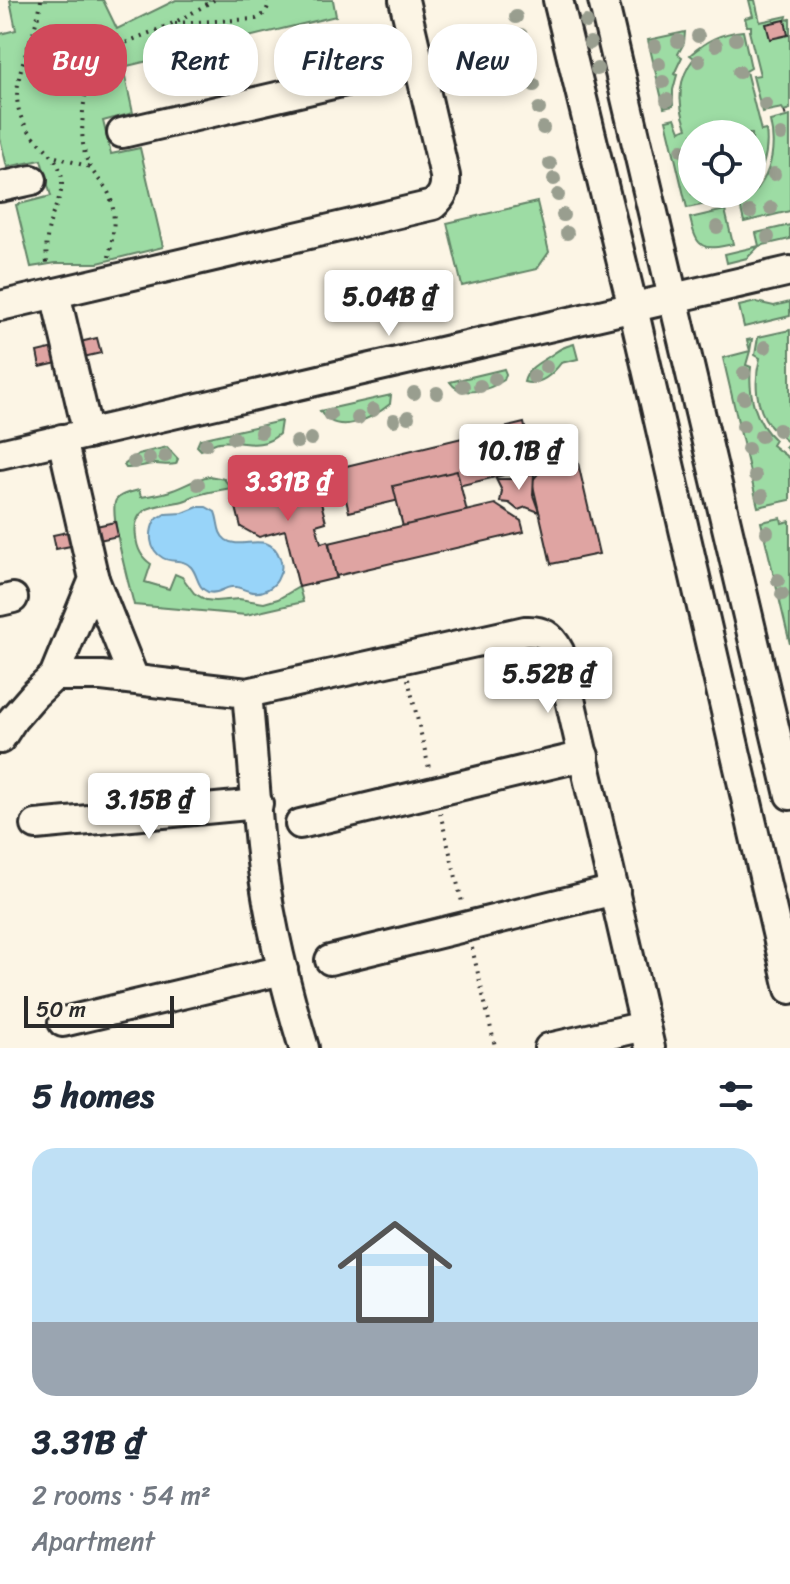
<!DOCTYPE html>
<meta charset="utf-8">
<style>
body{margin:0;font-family:Sriracha,sans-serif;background:#f6f6f7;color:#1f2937;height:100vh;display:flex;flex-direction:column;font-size:30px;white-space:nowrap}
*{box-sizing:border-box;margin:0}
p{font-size:26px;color:#747a83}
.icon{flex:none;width:44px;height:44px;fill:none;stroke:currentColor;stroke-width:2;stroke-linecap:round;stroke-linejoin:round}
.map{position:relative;height:1048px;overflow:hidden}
.details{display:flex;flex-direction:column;background:#fff;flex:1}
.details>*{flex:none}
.banner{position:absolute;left:24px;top:24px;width:742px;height:72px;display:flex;gap:16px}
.controls{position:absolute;left:678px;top:120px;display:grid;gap:16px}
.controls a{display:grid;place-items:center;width:88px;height:88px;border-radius:50%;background:#fff;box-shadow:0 4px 12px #0003;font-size:40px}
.scale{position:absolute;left:24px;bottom:20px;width:150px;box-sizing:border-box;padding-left:8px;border:4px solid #2b2b2b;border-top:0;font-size:22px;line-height:28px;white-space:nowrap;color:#2b2b2b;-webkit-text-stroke:6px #fcf5e5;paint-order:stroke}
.price{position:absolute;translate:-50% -68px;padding:0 18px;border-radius:8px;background:#fff;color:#222;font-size:26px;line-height:52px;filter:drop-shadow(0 2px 4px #0008)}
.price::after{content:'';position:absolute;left:50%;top:48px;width:24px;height:18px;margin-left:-12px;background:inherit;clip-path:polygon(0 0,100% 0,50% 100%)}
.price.active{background:#d1495b;color:#fff}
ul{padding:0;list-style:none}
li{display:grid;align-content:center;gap:16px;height:424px;padding:0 32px}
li+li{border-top:2px solid #e0e1e3}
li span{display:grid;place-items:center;height:248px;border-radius:24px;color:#555}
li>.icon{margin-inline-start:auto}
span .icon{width:144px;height:144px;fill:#fffc;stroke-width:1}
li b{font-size:34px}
h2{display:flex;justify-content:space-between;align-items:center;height:96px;padding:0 32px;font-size:34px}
.pill{padding:0 28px;border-radius:32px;background:#fff;box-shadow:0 4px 12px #0003;font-size:28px;line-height:72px}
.pill.active{background:#d1495b;color:#fff}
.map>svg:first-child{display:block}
</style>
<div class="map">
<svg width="790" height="1048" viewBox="0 0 790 1048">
<rect width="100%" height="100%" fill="#fcf5e5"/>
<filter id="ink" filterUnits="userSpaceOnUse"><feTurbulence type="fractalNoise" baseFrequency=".0125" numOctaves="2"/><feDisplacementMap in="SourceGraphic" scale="16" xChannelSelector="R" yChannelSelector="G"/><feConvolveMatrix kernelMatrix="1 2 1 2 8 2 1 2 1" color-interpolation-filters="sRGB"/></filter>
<g filter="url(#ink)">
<g fill="#9ddca4" stroke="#648468" stroke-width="2">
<polygon points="10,0 103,0 117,29 176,0 333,0 336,16 123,67 133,113 103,121 111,154 140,148 163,247 98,263 56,263 31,267 16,205 51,196 41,160 7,167 0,138 0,34 16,30"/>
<polygon points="749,0 755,0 760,22 787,16 786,20 790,19 790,109 784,111 782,108 762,112 753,76 760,75 749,31 751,31 751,26 747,26 745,18 753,16"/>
<path d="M 743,31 L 751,68 L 746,71 L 761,131 L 766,130 C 769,152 764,169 752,186 L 752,134 L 692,134 L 692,194 L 744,194 L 726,205 L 725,200 L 687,208 L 666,120 L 675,118 L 680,131 L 687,128 C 677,103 677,80 694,58 L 690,55 C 706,41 721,33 743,31 Z"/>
<polygon points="685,32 684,43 678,54 682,57 674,74 677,75 673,90 673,106 664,108 648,40"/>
<path d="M 790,116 L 790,211 L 744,222 L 740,205 C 768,186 778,154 770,121 Z"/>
<polygon points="537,202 549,252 537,269 462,286 447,223"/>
<path d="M 725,210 L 733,244 C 702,251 697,249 690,218 Z"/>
<polygon points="790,225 790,239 759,246 747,258 727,263 725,254 759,246 756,233"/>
<polygon points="756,302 774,306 790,302 790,316 744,327 739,306"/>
<path d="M 790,330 L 790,452 L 785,447 L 789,443 C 782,437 775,432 770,426 C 755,407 754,380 760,358 L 755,355 L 758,337 Z"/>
<path d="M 752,339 L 750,351 L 746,365 L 751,367 C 748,394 755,422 775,440 L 772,445 L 790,459 L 790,500 L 758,507 L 723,358 L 750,351 L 747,340 Z"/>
<path d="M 574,344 L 578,359 L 561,363 C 552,375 539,386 524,382 C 527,370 535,365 545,359 C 557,352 558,348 574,344 Z"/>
<path d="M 504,369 L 506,374 L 504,380 C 489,390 461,399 450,382 Z"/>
<path d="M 391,395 L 390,404 C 372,419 336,437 320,411 Z"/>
<path d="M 281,421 L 279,434 C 259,452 241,439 219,442 C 212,443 207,448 201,450 L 197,446 L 200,439 Z"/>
<path d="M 167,447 L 178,459 L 176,464 C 167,466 163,464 155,464 C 144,464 137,469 126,468 L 124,465 L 138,454 Z"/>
<path d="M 209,476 L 224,479 L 231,488 C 219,490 206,492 194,496 C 184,500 193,498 183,501 C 161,507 131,502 136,537 C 137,548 142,558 151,564 L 145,582 L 169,589 L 175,574 L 182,577 L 194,593 L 206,600 L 215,601 L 239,599 L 264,603 L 278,599 L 299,587 L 303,602 L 246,615 L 134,605 C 130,588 108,512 116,500 C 121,493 132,492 139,490 L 141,497 C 152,495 163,494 173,490 C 186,485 196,479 209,476 Z"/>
<polygon points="781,518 782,523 790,521 790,644 761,522"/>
</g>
<path fill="#98d4f9" stroke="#6c90a7" stroke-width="2" d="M 198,507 L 206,507 L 215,512 C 219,521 217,534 226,540 C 241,551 269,529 280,558 C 282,564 282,571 279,576 C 275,588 261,595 249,591 C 242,590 238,585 231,587 C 223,588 217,595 208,592 C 197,588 198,575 191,567 C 183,558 172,563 163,558 C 148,550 149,532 155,520 L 165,514 L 183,513 Z"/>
<g fill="#dfa4a2" stroke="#2b2b2b" stroke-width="2">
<polygon points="785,20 788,35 770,39 766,24"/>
<polygon points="97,338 101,353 40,367 37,352"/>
<polygon points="524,423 529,444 517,472 349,512 338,468"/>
<polygon points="575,450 599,554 551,564 532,481 553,455"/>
<polygon points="457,471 470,524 406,539 393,486"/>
<polygon points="534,473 533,495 539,512 526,507 518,510 509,503 500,502 502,491 496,479 519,479"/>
<polygon points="287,475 319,495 326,522 316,525 321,543 328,541 337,578 299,587 285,530 259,537 241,527 231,488"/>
<polygon points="495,504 521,521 524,532 336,576 329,543"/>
<polygon points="115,522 118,536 56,549 53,535"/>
</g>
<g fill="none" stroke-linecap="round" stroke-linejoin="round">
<g stroke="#2b2b2b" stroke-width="34">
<g id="minor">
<polyline points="558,0 633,308 790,989"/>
<polyline points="603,0 790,795"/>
<polyline points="122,133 419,64"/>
<polyline points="0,187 32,180"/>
<polyline points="55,293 88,434"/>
<path d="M 0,306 L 433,205 C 443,196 446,189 445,176 L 404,0"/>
<polyline points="0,454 790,271"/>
<polyline points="94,579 134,679"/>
<polyline points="0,601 13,598"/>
<path d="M 54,676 L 102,676 L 247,693 C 252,744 255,795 260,845 C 267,914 284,982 304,1048"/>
<path d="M 247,693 L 525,631 C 542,630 551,635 559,651 L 650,1048"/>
<polyline points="0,739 13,719 34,695 54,676 94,579 62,439"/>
<polyline points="300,824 584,756"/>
<polyline points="36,825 258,804"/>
<polyline points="330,960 615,890"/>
<polyline points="63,1022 283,970"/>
<polyline points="549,1048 645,1026"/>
</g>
</g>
<g stroke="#2b2b2b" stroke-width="4" stroke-dasharray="2 6" stroke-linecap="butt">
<path d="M 41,0 C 37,36 8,79 20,114 C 29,142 60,151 62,180 C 63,197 52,210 49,227 C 46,239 46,251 47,264"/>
<path d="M 175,23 L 256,19 C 265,15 268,10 269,0"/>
<polyline points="784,114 790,112"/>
<polyline points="56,157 90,167"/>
<path d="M 109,257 C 113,236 118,210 107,190 C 100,180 91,172 87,160 C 81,145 82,127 83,111 C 90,45 120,47 171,24 C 186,17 200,8 214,0"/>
<polyline points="408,679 429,768"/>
<polyline points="440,813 463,906"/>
<polyline points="472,948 495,1046"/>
</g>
<use href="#minor" stroke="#fcf5e5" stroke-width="28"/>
</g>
<g fill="#999e8f">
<circle cx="516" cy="17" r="7"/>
<circle cx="586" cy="22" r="7"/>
<circle cx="521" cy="35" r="7"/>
<circle cx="698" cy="36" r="7"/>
<circle cx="736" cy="39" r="7"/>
<circle cx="678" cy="41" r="7"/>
<circle cx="590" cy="43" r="7"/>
<circle cx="716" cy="45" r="7"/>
<circle cx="655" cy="46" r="7"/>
<circle cx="699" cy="61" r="7"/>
<circle cx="659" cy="64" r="7"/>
<circle cx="597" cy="69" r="7"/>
<circle cx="530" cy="70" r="7"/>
<circle cx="739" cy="72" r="7"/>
<circle cx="663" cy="82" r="7"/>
<circle cx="534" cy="85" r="7"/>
<circle cx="667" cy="100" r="7"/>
<circle cx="765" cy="104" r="7"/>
<circle cx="539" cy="109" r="7"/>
<circle cx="543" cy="128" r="7"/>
<circle cx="781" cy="135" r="7"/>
<circle cx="682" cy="150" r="7"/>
<circle cx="550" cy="164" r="7"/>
<circle cx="774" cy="174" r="7"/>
<circle cx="554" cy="179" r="7"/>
<circle cx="558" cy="195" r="7"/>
<circle cx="771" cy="208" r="7"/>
<circle cx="750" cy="212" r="7"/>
<circle cx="563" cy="215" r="7"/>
<circle cx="717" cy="227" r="7"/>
<circle cx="567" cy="233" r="7"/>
<circle cx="768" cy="237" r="7"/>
<circle cx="765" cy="347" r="7"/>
<circle cx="546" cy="367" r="7"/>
<circle cx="744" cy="373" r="7"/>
<circle cx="534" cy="377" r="7"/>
<circle cx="495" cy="379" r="7"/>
<circle cx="463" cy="386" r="7"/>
<circle cx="480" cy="386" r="7"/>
<circle cx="414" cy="393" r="7"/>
<circle cx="437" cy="393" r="7"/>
<circle cx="744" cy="398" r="7"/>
<circle cx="373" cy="410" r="7"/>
<circle cx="330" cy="415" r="7"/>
<circle cx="408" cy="417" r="7"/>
<circle cx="358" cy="418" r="7"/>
<circle cx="394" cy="420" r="7"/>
<circle cx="743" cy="426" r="7"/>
<circle cx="779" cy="430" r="7"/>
<circle cx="261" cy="432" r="7"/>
<circle cx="761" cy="436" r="7"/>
<circle cx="234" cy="438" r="7"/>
<circle cx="311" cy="439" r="7"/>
<circle cx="297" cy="442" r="7"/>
<circle cx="206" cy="444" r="7"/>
<circle cx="748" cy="449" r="7"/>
<circle cx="165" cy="456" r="7"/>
<circle cx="149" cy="458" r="7"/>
<circle cx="134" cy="462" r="7"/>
<circle cx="755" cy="476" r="7"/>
<circle cx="198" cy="484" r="7"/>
<circle cx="762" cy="496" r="7"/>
<circle cx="767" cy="532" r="7"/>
<circle cx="778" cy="580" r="7"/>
<circle cx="782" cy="594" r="7"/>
</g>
</g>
</svg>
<div class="controls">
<a><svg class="icon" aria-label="locate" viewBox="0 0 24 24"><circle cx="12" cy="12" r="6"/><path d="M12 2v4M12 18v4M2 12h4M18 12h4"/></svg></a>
</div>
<div class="scale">50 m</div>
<b class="price" style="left:389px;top:338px">5.04B ₫</b>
<b class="price" style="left:519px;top:492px">10.1B ₫</b>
<b class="price active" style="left:288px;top:523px">3.31B ₫</b>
<b class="price" style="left:548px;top:715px">5.52B ₫</b>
<b class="price" style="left:149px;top:841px">3.15B ₫</b>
<div class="banner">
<a class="pill active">Buy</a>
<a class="pill">Rent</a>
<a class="pill">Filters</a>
<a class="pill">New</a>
</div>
</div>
<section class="details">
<h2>5 homes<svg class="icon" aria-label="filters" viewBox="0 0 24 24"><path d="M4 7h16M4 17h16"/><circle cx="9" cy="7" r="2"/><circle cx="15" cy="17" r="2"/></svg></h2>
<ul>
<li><span style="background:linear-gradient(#bfe0f5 70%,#9aa5b1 0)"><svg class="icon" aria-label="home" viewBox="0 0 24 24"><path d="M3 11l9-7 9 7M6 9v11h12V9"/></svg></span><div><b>3.31B ₫</b><p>2 rooms · 54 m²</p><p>Apartment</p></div></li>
</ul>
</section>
